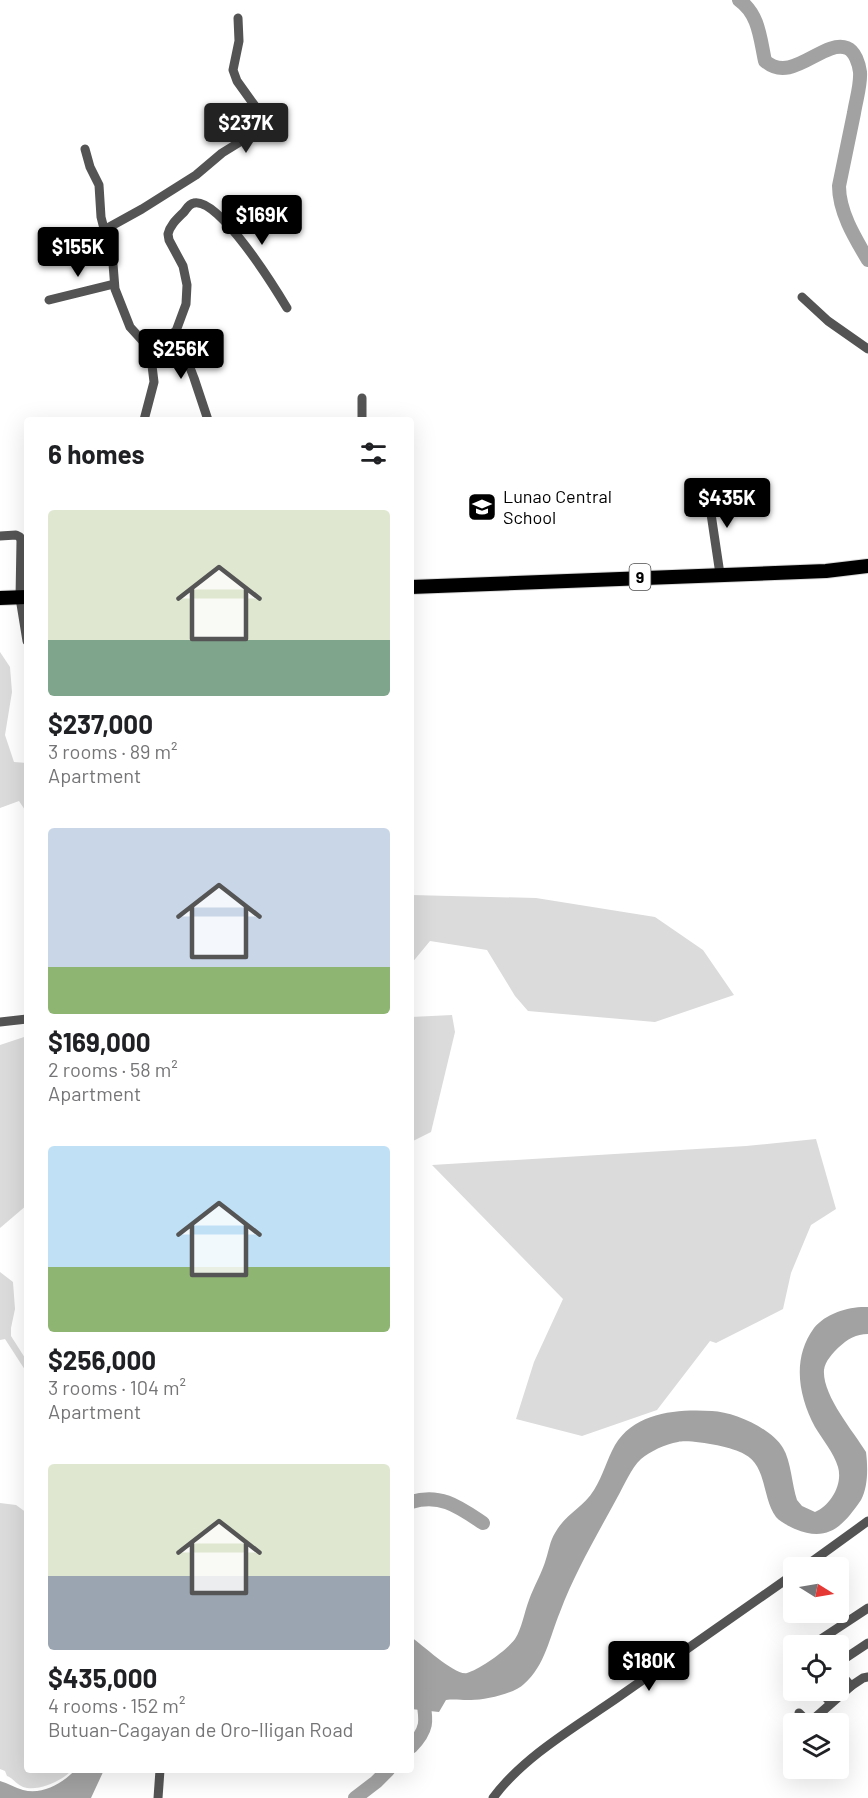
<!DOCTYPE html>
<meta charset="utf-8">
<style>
body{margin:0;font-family:Barlow,sans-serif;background:#f2f2f2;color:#202124;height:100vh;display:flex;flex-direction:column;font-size:22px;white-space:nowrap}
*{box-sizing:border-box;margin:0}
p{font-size:20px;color:#757577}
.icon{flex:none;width:33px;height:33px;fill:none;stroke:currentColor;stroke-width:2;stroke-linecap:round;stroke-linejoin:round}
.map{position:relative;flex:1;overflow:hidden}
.drawer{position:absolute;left:24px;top:417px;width:390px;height:1356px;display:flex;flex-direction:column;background:#fff;border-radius:6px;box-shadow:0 6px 24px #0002}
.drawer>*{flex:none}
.needle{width:39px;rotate:101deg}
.fabs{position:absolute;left:783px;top:1557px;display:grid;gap:12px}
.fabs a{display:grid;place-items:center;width:66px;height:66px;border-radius:6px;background:#fff;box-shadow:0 6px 24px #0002;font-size:30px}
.price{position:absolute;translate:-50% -51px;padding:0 14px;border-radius:6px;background:#000;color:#fff;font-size:20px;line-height:39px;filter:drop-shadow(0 2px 3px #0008)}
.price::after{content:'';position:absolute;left:50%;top:36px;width:18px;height:14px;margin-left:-9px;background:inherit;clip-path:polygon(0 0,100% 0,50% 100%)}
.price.current{background:#222;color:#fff}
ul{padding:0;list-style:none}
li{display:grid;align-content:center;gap:12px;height:318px;padding:0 24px}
li span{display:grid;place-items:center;height:186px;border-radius:6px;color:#555}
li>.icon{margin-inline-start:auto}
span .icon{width:108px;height:108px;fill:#fffc;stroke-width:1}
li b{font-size:26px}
h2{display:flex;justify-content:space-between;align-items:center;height:72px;padding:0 24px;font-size:26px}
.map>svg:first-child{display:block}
</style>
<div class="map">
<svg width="868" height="1798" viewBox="0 0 868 1798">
<rect width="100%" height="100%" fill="#fff"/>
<g fill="#dbdbdb">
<polygon points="0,652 10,667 12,692 5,735 14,762 27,763 27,813 19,801 0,808"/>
<polygon points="411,895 536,898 655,917 703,950 734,995 655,1022 528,1011 515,996 487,950 430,941 411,964"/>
<polygon points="452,1015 455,1032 431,1132 411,1142 411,1017"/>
<polygon points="24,1037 27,1047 27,1205 0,1228 0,1045"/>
<polygon points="816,1139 836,1209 811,1225 791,1273 783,1309 716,1343 710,1341 657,1410 582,1436 516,1419 534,1362 563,1299 432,1165 746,1146"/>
<polygon points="0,1272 13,1282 15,1309 11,1328 11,1336 25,1358 27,1373 5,1339 0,1340"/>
<path d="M 0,1503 L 16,1505 L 27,1513 L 27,1770 L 72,1770 C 62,1781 38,1792 23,1787 C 16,1784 13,1778 7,1776 L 5,1771 L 0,1769 Z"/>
</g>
<g fill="#a2a2a2">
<path d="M 868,1307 L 868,1334 C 856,1334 848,1339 839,1347 C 833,1353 825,1361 824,1370 C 822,1395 853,1431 866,1452 C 868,1468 868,1487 861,1500 C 843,1526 828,1543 795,1529 C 789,1526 780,1522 776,1517 C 762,1498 767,1465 744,1454 C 733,1447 690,1439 678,1442 C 665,1444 651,1451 641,1459 C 631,1468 624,1486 617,1498 C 597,1535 575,1572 560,1612 C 550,1636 545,1666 524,1684 C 514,1694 482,1701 468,1700 C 460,1700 454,1699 446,1700 L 439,1712 L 411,1709 L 411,1637 C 423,1645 455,1676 467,1673 C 480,1669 507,1650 515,1639 C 522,1628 524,1613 529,1600 C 534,1586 542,1573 546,1559 C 549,1550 550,1541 555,1533 C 566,1513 583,1508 594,1490 C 603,1476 607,1459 615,1445 C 635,1412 677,1409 712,1411 C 734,1412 771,1428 783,1448 C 791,1461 792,1485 797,1500 L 802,1506 L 815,1512 C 831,1505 843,1484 838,1467 C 834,1453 822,1439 815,1427 C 798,1395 792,1358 814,1328 C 826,1313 850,1306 868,1307 Z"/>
<path d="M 75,1770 L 104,1770 L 91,1798 L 0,1798 L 0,1781 C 8,1783 15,1788 23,1790 C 42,1795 62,1784 75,1770 Z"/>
</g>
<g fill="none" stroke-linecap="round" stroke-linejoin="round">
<g stroke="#a2a2a2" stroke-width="14">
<path d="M 739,0 C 759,14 760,38 765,61 C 792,85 823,39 847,48 C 855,51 859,64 860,72 C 861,85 856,100 854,113 C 849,137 844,162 839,186 C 839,212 855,238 868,260"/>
<path d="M 411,1502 C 441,1493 459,1507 483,1523"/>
<path d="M 411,1747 C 430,1727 426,1719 422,1694"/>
<polyline points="355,1798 376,1782 388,1770"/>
</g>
<g stroke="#dbdbdb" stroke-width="16">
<g id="highway">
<polyline points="411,587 826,571 868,566"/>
<polyline points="0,598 27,597"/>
</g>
</g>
<g stroke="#545454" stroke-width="9">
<polyline points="85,149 90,167 99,185 101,217 113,264 115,289 130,327 150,349"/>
<polyline points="104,230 142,209 196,175 222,153 264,127 255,106 237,81 233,70 239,41 238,18"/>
<polyline points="802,297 828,321 868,349"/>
<polyline points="49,300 114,284"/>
<polyline points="176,331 194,378 208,420"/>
<polyline points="362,398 362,420"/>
<path d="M 144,420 L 154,382 L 150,349 L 154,344 L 176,331 L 186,304 L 187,285 L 183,266 L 169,240 L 168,234 C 170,225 177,219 184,212 C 187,208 189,204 194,203 C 219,197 275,288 287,308"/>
<polyline points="707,487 720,574"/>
<polyline points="0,536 16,535 20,537 21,541 20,598 27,641"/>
<polyline points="0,1022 27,1019"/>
<polyline points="803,1568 868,1521"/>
<polyline points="818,1646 818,1641 868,1608"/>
<polyline points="793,1661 794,1661"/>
<polyline points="838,1663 868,1643"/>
<polyline points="838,1671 851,1686 863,1678 868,1677"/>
<polyline points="819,1690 831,1703"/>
<polyline points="799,1713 809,1723 851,1686"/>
<polyline points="158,1798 160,1770"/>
<path d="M 493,1798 C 523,1757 575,1727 617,1698 C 676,1657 735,1616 794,1574"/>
</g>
<use href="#highway" stroke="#000" stroke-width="14"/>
</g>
<defs>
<g id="school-square" transform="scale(1.5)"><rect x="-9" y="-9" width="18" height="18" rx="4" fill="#000" stroke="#fff"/><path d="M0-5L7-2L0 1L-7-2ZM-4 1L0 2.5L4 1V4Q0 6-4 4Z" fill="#fff"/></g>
</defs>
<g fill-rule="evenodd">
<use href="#school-square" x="482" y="507"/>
</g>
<g text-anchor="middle" stroke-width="6" stroke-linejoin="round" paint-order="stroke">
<rect fill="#fff" stroke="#4c4c4c" stroke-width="1.5" x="629.5" y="564" width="21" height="26" rx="4.5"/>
<g font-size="16" font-weight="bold" fill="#000">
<text x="640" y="583">9</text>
</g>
<g font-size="18" fill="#000" stroke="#fff" text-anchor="start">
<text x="503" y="503">Lunao Central<tspan x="503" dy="21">School</tspan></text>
</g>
</g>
</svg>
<div class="fabs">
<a><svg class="needle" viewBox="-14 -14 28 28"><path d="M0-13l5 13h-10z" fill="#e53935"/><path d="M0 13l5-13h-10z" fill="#757577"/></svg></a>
<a><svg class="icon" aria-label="locate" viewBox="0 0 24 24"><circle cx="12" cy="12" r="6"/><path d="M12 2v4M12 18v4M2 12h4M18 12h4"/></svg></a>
<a><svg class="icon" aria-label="layers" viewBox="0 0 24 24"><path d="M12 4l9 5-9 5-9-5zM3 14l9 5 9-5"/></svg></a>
</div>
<b class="price current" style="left:246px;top:154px">$237K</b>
<b class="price" style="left:262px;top:246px">$169K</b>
<b class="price" style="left:78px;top:278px">$155K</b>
<b class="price" style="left:181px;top:380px">$256K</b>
<b class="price" style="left:727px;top:529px">$435K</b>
<b class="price" style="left:649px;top:1692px">$180K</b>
<section class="drawer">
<h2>6 homes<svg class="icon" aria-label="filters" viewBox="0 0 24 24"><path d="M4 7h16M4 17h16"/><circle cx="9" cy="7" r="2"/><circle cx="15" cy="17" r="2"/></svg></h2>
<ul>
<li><span style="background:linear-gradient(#dfe7d0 70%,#7fa58c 0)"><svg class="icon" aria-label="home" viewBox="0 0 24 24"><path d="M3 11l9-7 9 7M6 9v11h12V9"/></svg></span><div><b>$237,000</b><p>3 rooms · 89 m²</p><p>Apartment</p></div></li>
<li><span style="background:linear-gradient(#c9d6e8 75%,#8fb573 0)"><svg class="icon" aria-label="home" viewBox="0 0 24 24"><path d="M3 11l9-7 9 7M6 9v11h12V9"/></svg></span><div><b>$169,000</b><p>2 rooms · 58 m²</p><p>Apartment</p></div></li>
<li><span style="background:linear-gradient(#bfe0f5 65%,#8fb573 0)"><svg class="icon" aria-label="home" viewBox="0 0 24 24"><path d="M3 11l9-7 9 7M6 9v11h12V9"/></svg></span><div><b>$256,000</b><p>3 rooms · 104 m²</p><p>Apartment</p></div></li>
<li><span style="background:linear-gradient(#dfe7d0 60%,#9aa5b1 0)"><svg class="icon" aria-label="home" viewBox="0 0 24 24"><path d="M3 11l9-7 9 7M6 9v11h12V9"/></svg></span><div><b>$435,000</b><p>4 rooms · 152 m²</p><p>Butuan-Cagayan de Oro-Iligan Road</p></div></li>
</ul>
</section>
</div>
